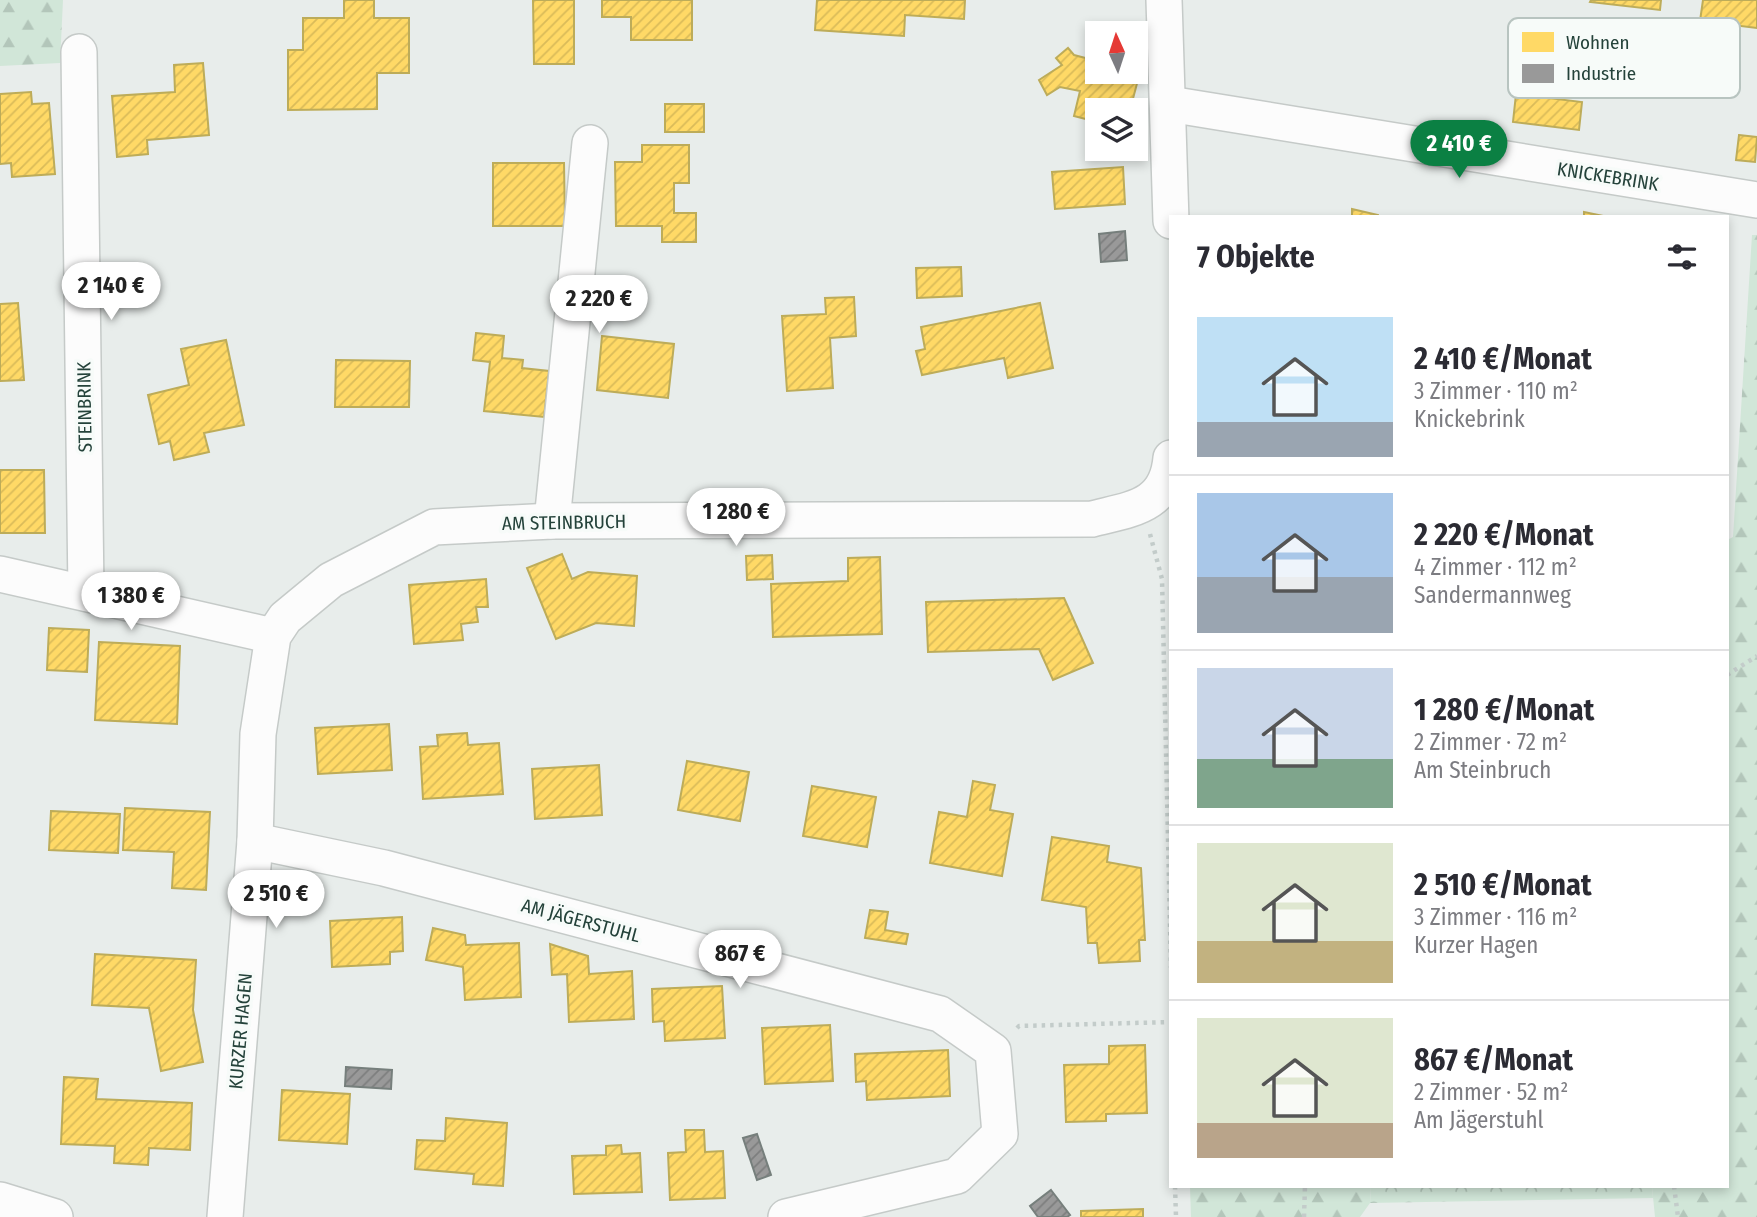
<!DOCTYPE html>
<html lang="de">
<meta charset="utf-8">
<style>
body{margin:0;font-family:"Fira Sans Condensed",sans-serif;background:#f2f2f3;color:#2b2b33;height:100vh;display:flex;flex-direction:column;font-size:26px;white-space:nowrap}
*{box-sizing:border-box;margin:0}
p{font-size:23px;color:#7c7c81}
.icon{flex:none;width:38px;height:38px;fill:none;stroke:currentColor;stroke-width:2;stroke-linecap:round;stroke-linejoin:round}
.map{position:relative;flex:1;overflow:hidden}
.side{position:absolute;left:1169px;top:215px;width:560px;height:973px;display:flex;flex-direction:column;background:#fff;border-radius:0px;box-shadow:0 4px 10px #0003}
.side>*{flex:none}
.needle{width:46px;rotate:357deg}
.buttons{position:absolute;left:1085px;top:21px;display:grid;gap:14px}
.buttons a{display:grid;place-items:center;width:63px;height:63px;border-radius:0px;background:#fff;box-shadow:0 4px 10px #0003;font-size:35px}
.price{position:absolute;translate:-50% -60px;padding:0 16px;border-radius:24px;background:#fff;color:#222;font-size:23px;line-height:46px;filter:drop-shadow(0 2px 4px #0008)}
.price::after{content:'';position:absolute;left:50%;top:42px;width:21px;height:16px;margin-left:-10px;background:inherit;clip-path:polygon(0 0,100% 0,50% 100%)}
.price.current{background:#0b8043;color:#fff}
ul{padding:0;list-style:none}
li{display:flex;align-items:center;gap:21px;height:175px;padding:0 28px}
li+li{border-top:2px solid #e1e1e2}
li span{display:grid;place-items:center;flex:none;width:196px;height:140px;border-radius:0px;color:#555}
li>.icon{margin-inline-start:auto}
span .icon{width:84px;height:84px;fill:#fffc;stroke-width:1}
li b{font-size:30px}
h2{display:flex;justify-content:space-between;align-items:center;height:84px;padding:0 28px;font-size:30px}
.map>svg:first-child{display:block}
</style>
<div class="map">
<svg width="1757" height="1217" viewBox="0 0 1757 1217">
<defs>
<pattern id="forest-firs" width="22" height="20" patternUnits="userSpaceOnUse" patternTransform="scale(1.75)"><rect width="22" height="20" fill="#d1e6d8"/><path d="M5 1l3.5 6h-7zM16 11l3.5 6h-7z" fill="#b3c6ba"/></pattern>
<pattern id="park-crowns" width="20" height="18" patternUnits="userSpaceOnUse" patternTransform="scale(1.75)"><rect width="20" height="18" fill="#d1e6d8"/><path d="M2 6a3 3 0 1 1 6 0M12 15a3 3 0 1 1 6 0" fill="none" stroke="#b3c6ba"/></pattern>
<pattern id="homes-hatch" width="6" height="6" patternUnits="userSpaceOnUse" patternTransform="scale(1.75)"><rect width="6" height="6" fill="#ffd966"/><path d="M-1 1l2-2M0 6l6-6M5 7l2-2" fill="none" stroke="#dabb59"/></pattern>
<pattern id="industry-hatch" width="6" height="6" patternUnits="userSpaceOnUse" patternTransform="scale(1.75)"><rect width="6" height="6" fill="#999"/><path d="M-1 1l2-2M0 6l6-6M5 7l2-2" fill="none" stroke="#7d7e7e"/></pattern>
</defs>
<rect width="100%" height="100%" fill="#e8edeb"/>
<g fill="url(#forest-firs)">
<polygon points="0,0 63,0 60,63 0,66"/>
<polygon points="1752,235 1757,235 1757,1217 1655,1217 1652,1187 1727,1186 1727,540 1733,537"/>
<polygon points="1190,1187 1371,1187 1370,1203 1360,1217 1191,1217"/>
</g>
<polygon fill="url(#park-crowns)" points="1371,1187 1652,1186 1653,1198 1370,1203"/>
<g fill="url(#homes-hatch)" stroke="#bdac59" stroke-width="2">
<polygon points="344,0 374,0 374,18 409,18 409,73 377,73 377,109 288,110 288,50 303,50 303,18 344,18"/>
<polygon points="533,0 574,0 574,64 534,64"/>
<polygon points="602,0 692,0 692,40 631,40 631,17 602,17"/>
<polygon points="817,0 965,0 964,19 905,15 904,36 815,30"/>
<polygon points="1591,0 1661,0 1660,10 1590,2"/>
<polygon points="1703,0 1757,0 1757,28 1700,21"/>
<polygon points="1068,48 1074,55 1097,61 1097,72 1140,72 1130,110 1097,110 1097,122 1074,116 1080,91 1060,87 1047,95 1039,80 1062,65 1056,58"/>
<polygon points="203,63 209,135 147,140 148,154 117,157 112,96 175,92 174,65"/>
<polygon points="31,92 32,104 49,103 55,174 12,177 11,163 0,164 0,94"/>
<polygon points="1516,94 1582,102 1579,130 1513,122"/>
<rect x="665" y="104" width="39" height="28"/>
<polygon points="1739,135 1757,137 1755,162 1736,160"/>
<polygon points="642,145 689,145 689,183 674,183 674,213 696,213 696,242 662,242 662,226 616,226 615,162 642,162"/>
<polygon points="493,163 564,163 565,226 493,226"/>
<polygon points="1123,167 1125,204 1055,209 1052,172"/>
<polygon points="1352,209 1378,215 1378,217 1352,217"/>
<polygon points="1584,212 1608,217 1584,217"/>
<polygon points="961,267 962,296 917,298 916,268"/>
<polygon points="854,297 856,336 830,338 833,388 787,391 782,316 826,314 825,298"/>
<polygon points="18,303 24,380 0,381 0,304"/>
<polygon points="1040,303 1053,368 1008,378 1004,358 922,375 916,351 925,349 921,327"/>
<polygon points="476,333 504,336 502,358 523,360 522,368 549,371 544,417 484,411 490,362 473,360"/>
<polygon points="602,336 674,344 668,398 597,390"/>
<polygon points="226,340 244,425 204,433 209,452 174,460 170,441 159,444 148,395 189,385 181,349"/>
<polygon points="336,360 410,361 409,407 335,407"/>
<polygon points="0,470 44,470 45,533 0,533"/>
<polygon points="562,554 572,579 588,572 637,576 634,626 596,623 556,639 527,568"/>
<polygon points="772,555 773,579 747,580 746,556"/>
<polygon points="880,557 882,634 773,637 771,584 848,581 848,558"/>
<polygon points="486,579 488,607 476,607 478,622 461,624 463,640 414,644 409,585"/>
<polygon points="1064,598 1093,663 1053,680 1039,649 928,652 926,602"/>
<polygon points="49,628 89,630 87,672 47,670"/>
<polygon points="99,642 180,646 177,724 95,720"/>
<polygon points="389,724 392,770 318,774 315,728"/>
<polygon points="467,733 468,745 499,743 503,794 423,799 420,747 438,746 437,735"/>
<polygon points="687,761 749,772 740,821 678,810"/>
<polygon points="599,765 602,815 535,819 532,769"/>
<polygon points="973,781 995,785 990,810 1013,814 1002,876 930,863 939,812 967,817"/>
<polygon points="812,786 876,797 867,847 803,836"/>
<polygon points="125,808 210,812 206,890 172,888 174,852 123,850"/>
<polygon points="51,811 120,814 118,853 49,850"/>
<polygon points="1052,837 1109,846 1107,862 1141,868 1145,940 1139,940 1140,961 1099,963 1097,943 1088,943 1086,907 1042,900"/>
<polygon points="870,910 888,912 885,930 908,934 906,944 865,938"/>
<polygon points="402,917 403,951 390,952 390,964 332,967 330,921"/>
<polygon points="433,928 465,935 466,945 519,943 521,997 465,1000 463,967 426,960"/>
<polygon points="550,944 588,956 589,974 632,971 634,1019 569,1022 567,974 552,975"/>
<polygon points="95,954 196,960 193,1010 203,1062 161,1071 149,1008 92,1005"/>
<polygon points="722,986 725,1038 665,1041 664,1021 653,1022 652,989"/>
<polygon points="830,1025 833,1081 765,1084 762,1028"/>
<polygon points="1145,1045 1147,1113 1106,1114 1106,1121 1066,1122 1064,1065 1109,1064 1109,1046"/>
<polygon points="948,1050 950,1096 867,1100 866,1081 856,1082 855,1054"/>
<polygon points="64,1077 98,1079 96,1099 192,1103 190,1150 149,1148 148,1165 114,1163 115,1146 61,1144"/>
<polygon points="282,1090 350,1094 347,1144 279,1140"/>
<polygon points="446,1118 507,1123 503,1186 473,1184 474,1174 415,1169 417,1140 445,1141"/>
<polygon points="685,1130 704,1130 705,1152 723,1151 725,1198 670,1200 668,1153 686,1152"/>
<polygon points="621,1145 622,1154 640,1153 642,1192 574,1194 572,1156 606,1155 606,1146"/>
<polygon points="1143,1209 1143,1217 1081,1217 1081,1211"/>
</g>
<g fill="url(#industry-hatch)" stroke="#767f7c" stroke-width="2">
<polygon points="1125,231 1127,260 1101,262 1099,234"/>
<polygon points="346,1067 392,1070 391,1089 345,1086"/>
<polygon points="757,1134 771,1175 757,1180 743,1138"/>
<polygon points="1051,1190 1070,1215 1067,1217 1038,1217 1030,1206"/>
</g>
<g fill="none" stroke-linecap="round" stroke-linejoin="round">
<g stroke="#c5cac8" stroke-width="38">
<g id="street">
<polyline points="1164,0 1171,221"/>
<polyline points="79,52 86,593"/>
<polyline points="1169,104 1757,200"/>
<polyline points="552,521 590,143"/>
<polyline points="0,574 273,636"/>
<polyline points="255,841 384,868 940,1014 993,1051 1000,1134 957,1176 786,1217"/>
<polyline points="0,1200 55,1217"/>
<path d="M 225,1217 L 255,841 L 258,734 L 273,636 L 285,618 L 331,580 L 434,527 L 552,521 L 1092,519 C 1131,509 1167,507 1171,458"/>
</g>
</g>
<g stroke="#c3ccca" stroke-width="4.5" stroke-dasharray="3.5 5" stroke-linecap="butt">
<polyline points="1150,534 1162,579 1171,968"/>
<polyline points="1727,675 1757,656"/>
<polyline points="1017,1028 1019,1026 1171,1022"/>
<polyline points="1175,1186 1176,1217"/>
<polyline points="1674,1186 1678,1217"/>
<polyline points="1304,1217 1305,1186"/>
</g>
<use href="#street" stroke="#fcfcfc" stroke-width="35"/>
</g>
<g text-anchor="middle" stroke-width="7" stroke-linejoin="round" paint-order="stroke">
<g font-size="19" fill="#24423a" stroke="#f7fbf9">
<text transform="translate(1608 176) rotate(9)" y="7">KNICKEBRINK</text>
<text transform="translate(84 407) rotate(-91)" y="7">STEINBRINK</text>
<text transform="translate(564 522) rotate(-1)" y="7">AM STEINBRUCH</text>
<text transform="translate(581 920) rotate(15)" y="7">AM JÄGERSTUHL</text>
<text transform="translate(240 1031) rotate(-85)" y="7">KURZER HAGEN</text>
</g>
</g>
<rect x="1508" y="18" width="232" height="80" rx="10" fill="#f7fbf9" stroke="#b8c4c0" stroke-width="2"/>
<rect x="1522" y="32" width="32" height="20" fill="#ffd966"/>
<rect x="1522" y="64" width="32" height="19" fill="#999"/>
<g font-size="19" fill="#24423a">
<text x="1566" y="49">Wohnen</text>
<text x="1566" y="80">Industrie</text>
</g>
</svg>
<div class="buttons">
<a><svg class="needle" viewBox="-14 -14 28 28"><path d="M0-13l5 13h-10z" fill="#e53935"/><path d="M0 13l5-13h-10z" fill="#7c7c81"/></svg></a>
<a><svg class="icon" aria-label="layers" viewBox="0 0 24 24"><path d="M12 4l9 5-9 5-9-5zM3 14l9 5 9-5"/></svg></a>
</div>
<b class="price current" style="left:1459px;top:180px">2 410 €</b>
<b class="price" style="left:111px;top:322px">2 140 €</b>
<b class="price" style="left:599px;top:335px">2 220 €</b>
<b class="price" style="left:736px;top:548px">1 280 €</b>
<b class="price" style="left:131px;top:632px">1 380 €</b>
<b class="price" style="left:276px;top:930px">2 510 €</b>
<b class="price" style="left:740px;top:990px">867 €</b>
<section class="side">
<h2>7 Objekte<svg class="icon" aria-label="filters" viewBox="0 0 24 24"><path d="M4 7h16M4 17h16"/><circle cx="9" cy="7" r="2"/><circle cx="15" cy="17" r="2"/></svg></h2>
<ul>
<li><span style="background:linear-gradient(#bfe0f5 75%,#9aa5b1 0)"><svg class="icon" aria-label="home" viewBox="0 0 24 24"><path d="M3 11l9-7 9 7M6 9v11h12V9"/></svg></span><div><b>2 410 €/Monat</b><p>3 Zimmer · 110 m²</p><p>Knickebrink</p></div></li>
<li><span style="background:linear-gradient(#a9c7e8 60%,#9aa5b1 0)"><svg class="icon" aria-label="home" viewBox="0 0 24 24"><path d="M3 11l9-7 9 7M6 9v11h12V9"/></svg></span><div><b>2 220 €/Monat</b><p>4 Zimmer · 112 m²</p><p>Sandermannweg</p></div></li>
<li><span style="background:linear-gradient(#c9d6e8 65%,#7fa58c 0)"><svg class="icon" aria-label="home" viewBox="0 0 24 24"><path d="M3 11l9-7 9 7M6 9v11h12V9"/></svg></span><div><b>1 280 €/Monat</b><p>2 Zimmer · 72 m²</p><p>Am Steinbruch</p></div></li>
<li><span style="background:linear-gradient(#dfe7d0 70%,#c2b280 0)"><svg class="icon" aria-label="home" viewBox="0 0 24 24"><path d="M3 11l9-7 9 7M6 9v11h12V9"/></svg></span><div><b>2 510 €/Monat</b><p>3 Zimmer · 116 m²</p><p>Kurzer Hagen</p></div></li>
<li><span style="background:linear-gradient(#dfe7d0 75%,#b9a48a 0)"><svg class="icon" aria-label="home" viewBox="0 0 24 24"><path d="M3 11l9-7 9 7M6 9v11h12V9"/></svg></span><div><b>867 €/Monat</b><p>2 Zimmer · 52 m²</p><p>Am Jägerstuhl</p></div></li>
</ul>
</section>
</div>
